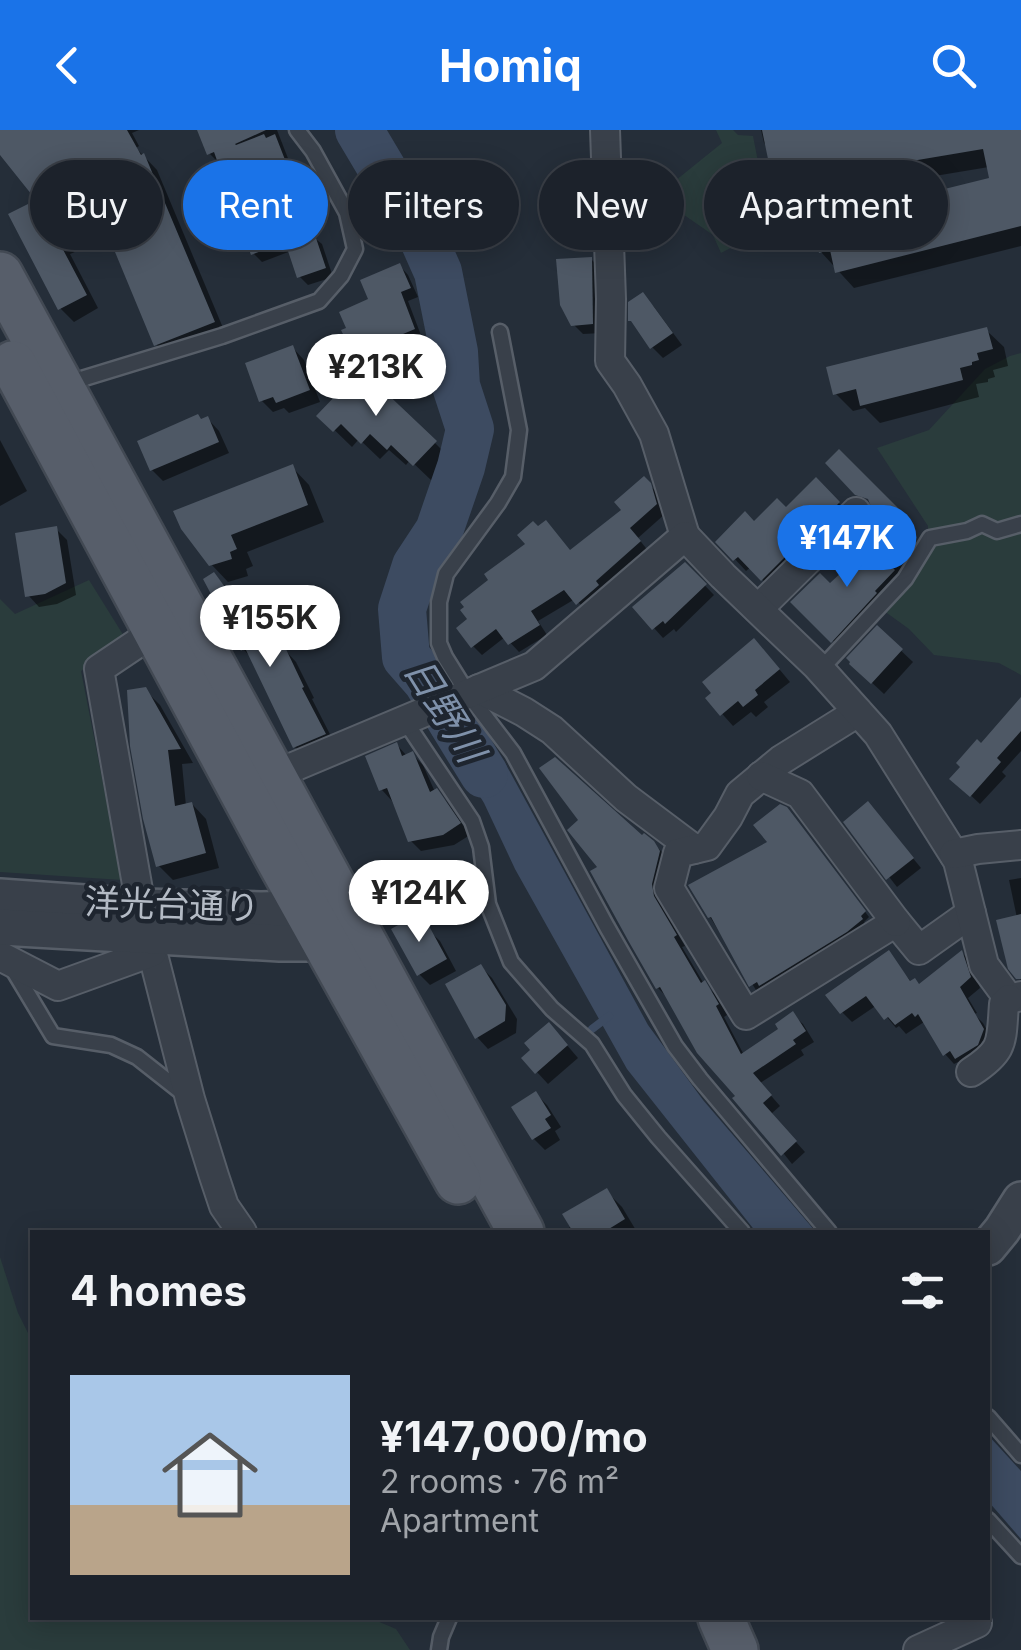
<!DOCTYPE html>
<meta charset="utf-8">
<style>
body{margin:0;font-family:Inter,"Noto Sans JP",sans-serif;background:#292f37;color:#f1f3f6;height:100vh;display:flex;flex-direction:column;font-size:38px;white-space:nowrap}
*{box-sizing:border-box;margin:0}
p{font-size:32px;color:#a0a4a9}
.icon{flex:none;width:55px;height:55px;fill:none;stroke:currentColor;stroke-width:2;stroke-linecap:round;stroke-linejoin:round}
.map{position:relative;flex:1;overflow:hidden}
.drawer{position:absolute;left:30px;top:1100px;width:960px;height:390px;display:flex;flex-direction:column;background:#1c222b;border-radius:0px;box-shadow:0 5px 25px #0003,0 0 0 2px #3a3f47}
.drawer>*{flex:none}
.banner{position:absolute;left:30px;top:30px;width:962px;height:90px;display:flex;gap:20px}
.price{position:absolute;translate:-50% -85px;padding:0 22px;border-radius:35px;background:#fff;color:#222;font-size:32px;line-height:65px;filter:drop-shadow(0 2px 5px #0008)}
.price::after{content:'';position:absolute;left:50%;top:60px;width:30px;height:22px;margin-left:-15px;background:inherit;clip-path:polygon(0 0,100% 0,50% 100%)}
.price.current{background:#1a73e8;color:#fff}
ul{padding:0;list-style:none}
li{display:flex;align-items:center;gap:30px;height:250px;padding:0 40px}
li span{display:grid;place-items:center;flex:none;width:280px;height:200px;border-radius:0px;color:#555}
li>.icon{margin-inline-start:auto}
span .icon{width:120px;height:120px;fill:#fffc;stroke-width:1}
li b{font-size:42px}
h2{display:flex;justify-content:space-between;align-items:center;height:120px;padding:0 40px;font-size:42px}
.tag{padding:0 35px;border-radius:45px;background:#1c222b;box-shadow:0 5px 25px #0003,0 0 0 2px #3a3f47;font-size:35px;line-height:90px}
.tag.current{background:#1a73e8;color:#fff}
header{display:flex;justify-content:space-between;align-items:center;height:130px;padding:0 40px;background:#1a73e8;color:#fff;font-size:45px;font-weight:700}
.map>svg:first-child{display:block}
</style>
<header><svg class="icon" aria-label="back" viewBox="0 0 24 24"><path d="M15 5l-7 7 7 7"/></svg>Homiq<svg class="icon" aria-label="search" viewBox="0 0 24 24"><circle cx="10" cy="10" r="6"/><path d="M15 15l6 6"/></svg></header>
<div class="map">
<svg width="1021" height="1520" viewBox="0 0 1021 1520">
<rect width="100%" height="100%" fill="#252e39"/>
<g fill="#2a3c3c">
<polygon points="716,0 733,0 738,5 753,6 762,52 784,90 721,123 713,105 674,78 665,59 722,13"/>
<polygon points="1021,223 1021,545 999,533 934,525 909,499 880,478 928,408 928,396 877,318 929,300 985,239 1010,226"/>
<polygon points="89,450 127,511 81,541 122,750 0,742 0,469 15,484"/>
<polygon points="0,1127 18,1183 32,1211 32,1488 370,1488 396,1499 410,1520 0,1520"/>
</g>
<g fill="#3d4b61">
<polygon points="465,581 504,631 648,895 703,970 816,1102 756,1102 627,939 515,739 484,673 436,594"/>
<polygon points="988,1305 1021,1341 1021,1409 988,1371"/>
</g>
<g fill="#0007">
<polygon points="0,0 139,0 132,3 139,16 136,18 157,40 226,205 170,228 156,214 112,107 70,124 98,178 74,192 60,178 40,70"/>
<polygon points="200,0 277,0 303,67 296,69 312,106 322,114 333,147 308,155 299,146 291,121 262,132 253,123 218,32 209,23"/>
<polygon points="761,0 1021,0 1021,116 854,158 821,122 992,50 989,37 820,65 824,86 797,92 780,76 768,17 764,13"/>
<polygon points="591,129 601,139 602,203 583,204 573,194"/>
<polygon points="400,136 408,145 418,167 408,171 422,208 363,232 355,224 371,171"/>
<polygon points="643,166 654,177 682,215 663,228 652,217"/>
<polygon points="986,200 1004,217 1008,236 993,240 995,247 988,249 988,252 976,254 979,267 880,293 865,278 853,281 835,263"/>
<polygon points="293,218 304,230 320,272 289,283 284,278 273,282 261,270"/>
<polygon points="320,286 435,313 452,330 432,351 410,330 406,335 389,320 380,329 359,309 352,317"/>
<polygon points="208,289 219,301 229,323 163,351 152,340 202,291"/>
<polygon points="0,310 27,361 0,376"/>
<polygon points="839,323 913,397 902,407 875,381 880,371"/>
<polygon points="292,337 309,355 324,392 247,422 253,436 246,439 248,446 228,452 211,434 183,397"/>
<polygon points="644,349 659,365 665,384 638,408 649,422 588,482 575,469 538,491 547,505 519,522 505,507 482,525 473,516 571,423 624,380"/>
<polygon points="816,351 850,384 773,461 751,437 746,441 719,412 786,380"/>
<polygon points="56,399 67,410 76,465 57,474 39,477 28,465"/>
<polygon points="882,409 909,437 841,519 812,489"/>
<polygon points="685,435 714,465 676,502 674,499 663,508 654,498"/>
<polygon points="214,445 225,457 275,525 285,520 296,532 314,568 312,569 336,616 306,628 295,617 253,529 243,519"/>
<polygon points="877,498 913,532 884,564 852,534"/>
<polygon points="765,522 790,552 764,572 768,577 756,587 751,582 733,596 708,568"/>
<polygon points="145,560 160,575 193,633 182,634 186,676 192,674 206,689 219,738 173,750 158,735"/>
<polygon points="1021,571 1021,621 1002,642 1006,646 980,674 953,649"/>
<polygon points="397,615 407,626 412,624 423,635 435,662 436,661 447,672 470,705 454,715 421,721 410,710 392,671 382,660"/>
<polygon points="876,683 921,738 897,757 846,692"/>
<polygon points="805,702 869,787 864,792 866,795 766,859 763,856 756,860 710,787 770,712"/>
<polygon points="641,708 653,713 664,724 661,765 663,779 685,816 682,817 704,854 714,863 727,885 724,887 744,925 781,899 793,885 803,894 814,912 801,920 804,925 760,953 780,976 771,984 805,1022 792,1034 738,966 668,868 658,858"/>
<polygon points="1021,748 1021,850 1011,838 1017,788 1009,750"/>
<polygon points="415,788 440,811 456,841 430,855 419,844"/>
<polygon points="962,823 972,833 980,858 968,868 977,883 974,884 983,893 993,911 966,937 960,931 954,934 945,924 924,892 906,904 899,896 896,898 877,875 852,892 842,882 889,824 912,853 920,856"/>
<polygon points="481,837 492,848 517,889 516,903 488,919 477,907"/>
<polygon points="560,907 578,928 548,954 524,928"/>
<polygon points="536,964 547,975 561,997 555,1001 560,1010 545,1020 534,1009"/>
<polygon points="606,1061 622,1077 637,1102 565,1102"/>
</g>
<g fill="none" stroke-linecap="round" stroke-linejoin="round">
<polyline stroke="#3d4b61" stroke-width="8" points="592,899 609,886"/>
<polyline stroke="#3d4b61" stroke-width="48" points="359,0 422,106 438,142 454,222 456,256 470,299 461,337 439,401 416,436 402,479 406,527 427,551 484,644"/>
</g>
<g fill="#4e5865">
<polygon points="0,0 127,0 141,25 144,23 215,192 154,216 103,93 58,110 87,165 58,180 8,84 36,70 0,25"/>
<polygon points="197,0 266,0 235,14 236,15 264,4 266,8 275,4 296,58 289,60 309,104 314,102 326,138 297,148 285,112 251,125 214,22 207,25"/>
<polygon points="762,0 1021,0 1021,96 835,143 830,120 819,123 811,92 989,48 983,19 805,49 809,70 778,77"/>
<polygon points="592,127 593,194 571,196 560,175 556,129"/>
<polygon points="400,133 411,158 401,162 415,199 353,225 341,200 346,198 339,182 368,169 360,150"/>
<polygon points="643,162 673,203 650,219 631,191 628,191 628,172"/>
<polygon points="987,197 993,219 977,223 979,230 972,232 972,235 960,238 963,250 860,276 856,259 833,265 826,237"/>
<polygon points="293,215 310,260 276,273 273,267 259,272 245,233"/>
<polygon points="361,239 437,311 413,336 391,315 387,320 370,304 361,314 341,294 333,302 316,286"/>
<polygon points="198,284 201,289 208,286 219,312 150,341 137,311"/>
<polygon points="839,319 910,390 895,404 873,382 868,369 855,365 825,333"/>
<polygon points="293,334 308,375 231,405 237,419 230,422 232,429 209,436 181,399 173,381"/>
<polygon points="644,346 651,353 657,374 630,398 641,411 596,451 599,455 576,475 564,460 531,481 540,495 508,515 496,499 471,518 456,498 467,489 460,480 464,477 460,472 488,450 484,444 525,414 517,405 533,391 538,396 546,390 570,420 621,380 614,372"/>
<polygon points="816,347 840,372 826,386 821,381 782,420 787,425 761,451 738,427 733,431 715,412 745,381 754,391 777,368 786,377"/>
<polygon points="57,396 66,453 45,464 25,467 15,403"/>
<polygon points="882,405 903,427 892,437 895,440 875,461 877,463 831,513 790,472 820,443 830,453"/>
<polygon points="685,432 707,454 665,494 663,491 652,500 632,477"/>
<polygon points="214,442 273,523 285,517 304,557 302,558 326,604 293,618 245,518 241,521 203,449"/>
<polygon points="877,495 903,519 871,554 849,534 850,532 846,528"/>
<polygon points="754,508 780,539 755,560 758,565 743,577 738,571 720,586 705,568 711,563 702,552"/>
<polygon points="146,557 181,619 168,620 175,676 192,672 206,723 156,737 143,689 130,616 127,560"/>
<polygon points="1021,567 1021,601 997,628 1001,632 970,667 949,649 960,637 956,633 977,609 981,613"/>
<polygon points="397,612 402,626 413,621 430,662 437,658 461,693 443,705 408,712 387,658 379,661 365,626"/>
<polygon points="555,627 642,705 644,703 654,711 660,721 652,754 654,766 677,805 674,807 701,853 705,850 719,874 716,876 741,924 778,899 775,894 793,881 806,901 793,910 796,914 753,943 772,965 763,973 797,1011 781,1026 732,968 735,966 697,923 660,857 656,859 629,812 590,741 597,737 567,700 578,690 539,638"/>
<polygon points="868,671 914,728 886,750 843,692"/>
<polygon points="780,674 787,677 800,694 866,781 861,786 863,789 847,802 759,856 757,852 749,857 711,787 708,788 688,755 767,712 753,695"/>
<polygon points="1021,784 1021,849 1016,849 1008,839 996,790"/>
<polygon points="416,785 424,799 429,796 447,829 417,846 391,799"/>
<polygon points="889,820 910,851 915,848 919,854 962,820 971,847 960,857 984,899 978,915 955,929 950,921 943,926 918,884 915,887 912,883 895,895 888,887 884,890 866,866 840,884 825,865"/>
<polygon points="481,834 506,875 505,891 475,909 445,854"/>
<polygon points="549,892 568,915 535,944 521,928 530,920 524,913"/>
<polygon points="536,961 551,985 545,989 551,998 532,1010 511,977"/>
<polygon points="607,1058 625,1089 604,1102 573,1102 562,1084"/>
</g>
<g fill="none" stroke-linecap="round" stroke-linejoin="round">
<g stroke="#575e68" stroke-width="19">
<g id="service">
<polyline points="500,202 519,300 513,347 498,373 446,444 439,472 439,513 445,527 468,564 513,623 607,797 675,916 700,949 829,1102"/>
<polyline points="65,254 222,206 319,171 341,146 355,119 347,83 313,21 297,0"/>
<polyline points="820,540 905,449 930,408 967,401 982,394 997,401 1021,394"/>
<polyline points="405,591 472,691 481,717 488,774 511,832 552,879 592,914 624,965 658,1007 742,1102"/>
<polyline points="14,841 53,906 111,915 137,927 184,964"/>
<polyline points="988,1287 1021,1325"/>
<polyline points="988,1390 1021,1426"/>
<polyline points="439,1520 441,1507 449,1488"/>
</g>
</g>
<g stroke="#575e68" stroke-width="32">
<g id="minor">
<polyline points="605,0 611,169 610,231 627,255 654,304 685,406"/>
<polyline points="758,479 856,382"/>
<polyline points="479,559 524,582 552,600 626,668 694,719"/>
<polyline points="858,582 781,630 740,664 728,687 707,716 678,723 669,758 746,885 896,792 919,820 971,783"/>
<polyline points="272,646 534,536 685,406 723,446 817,536 878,604 958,731 984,835 1009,869 1021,866"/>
<polyline points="761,646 800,664 896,792"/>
<polyline points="954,724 978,719 1021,715"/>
<polyline points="141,777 99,539 157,500"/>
<polyline points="148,805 190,969 214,1046 224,1076 242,1102"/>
<polyline points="0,826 58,856 152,822"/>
<path d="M 971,942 C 1005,920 1001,912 1004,874 L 1009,869"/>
<polyline points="918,1520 977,1493 974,1488"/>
</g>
</g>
<g stroke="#575e68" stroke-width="40">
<g id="tertiary">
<polyline points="0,767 141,777 261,780 329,778"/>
<polyline points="0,797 280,813 325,813 337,793"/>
<polyline points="988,1117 1002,1100 1021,1070"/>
</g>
</g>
<g stroke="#424953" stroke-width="50">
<g id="primary">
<polyline points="0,145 521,1102"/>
<polyline points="13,234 277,726 458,1051"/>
<polyline points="721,1488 735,1520"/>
</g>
</g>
<use href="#service" stroke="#39404a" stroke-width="14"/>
<use href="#minor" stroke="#39404a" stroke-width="28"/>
<use href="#tertiary" stroke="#39404a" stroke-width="35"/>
<use href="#primary" stroke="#575e6a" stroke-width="45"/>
</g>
<g text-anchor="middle" stroke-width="9" stroke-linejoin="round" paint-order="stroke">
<g font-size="35" fill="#b4bbc5" stroke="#1e252f">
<text transform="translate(172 775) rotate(2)" y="12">洋光台通り</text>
</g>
<g font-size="38" font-style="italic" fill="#7f91aa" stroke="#1e252f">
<text transform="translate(444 580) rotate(58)" y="13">日野川</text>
</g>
</g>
</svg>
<b class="price" style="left:376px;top:289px">¥213K</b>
<b class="price current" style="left:847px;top:460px">¥147K</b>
<b class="price" style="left:270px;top:540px">¥155K</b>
<b class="price" style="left:419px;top:815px">¥124K</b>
<div class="banner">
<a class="tag">Buy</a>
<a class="tag current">Rent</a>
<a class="tag">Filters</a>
<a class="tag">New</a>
<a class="tag">Apartment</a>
</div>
<section class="drawer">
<h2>4 homes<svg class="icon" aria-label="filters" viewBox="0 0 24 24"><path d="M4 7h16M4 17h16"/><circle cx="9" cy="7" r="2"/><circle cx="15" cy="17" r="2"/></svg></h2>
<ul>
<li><span style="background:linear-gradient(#a9c7e8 65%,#b9a48a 0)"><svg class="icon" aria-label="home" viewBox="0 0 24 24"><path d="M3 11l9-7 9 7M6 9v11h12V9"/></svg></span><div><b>¥147,000/mo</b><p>2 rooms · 76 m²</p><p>Apartment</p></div></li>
</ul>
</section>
</div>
